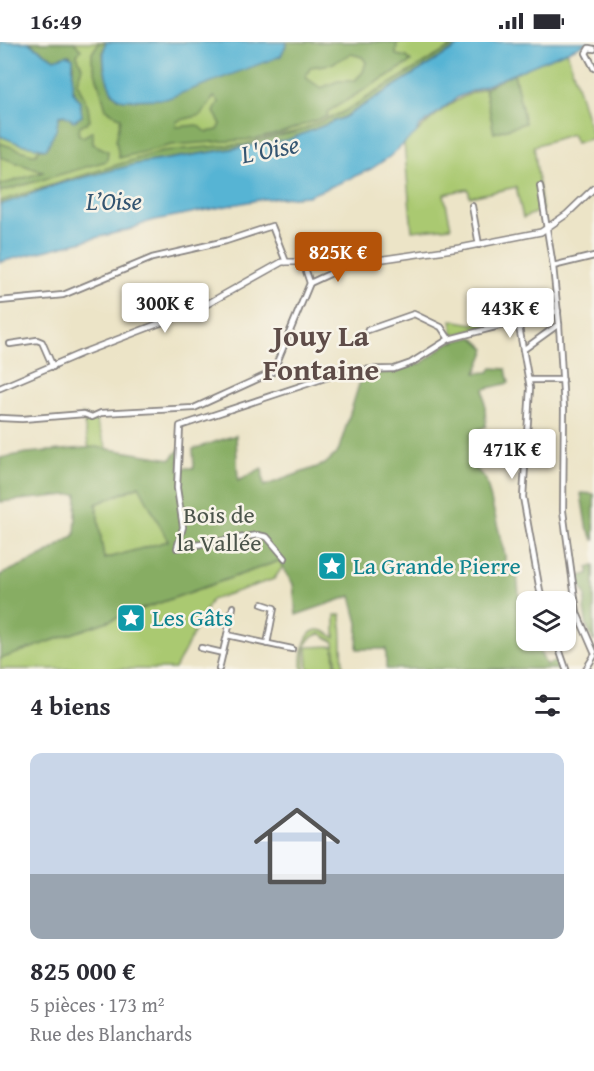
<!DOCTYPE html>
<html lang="fr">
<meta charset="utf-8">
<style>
body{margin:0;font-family:"Gentium Book Plus",serif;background:#f7f7f7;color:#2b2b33;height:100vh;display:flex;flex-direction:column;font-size:22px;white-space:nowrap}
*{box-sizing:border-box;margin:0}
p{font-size:20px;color:#7c7c81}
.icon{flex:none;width:33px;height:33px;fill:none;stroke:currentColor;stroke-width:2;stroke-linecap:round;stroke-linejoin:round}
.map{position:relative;height:627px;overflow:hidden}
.sheet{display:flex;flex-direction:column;background:#fff;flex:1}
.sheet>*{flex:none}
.buttons{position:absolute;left:516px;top:549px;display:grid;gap:12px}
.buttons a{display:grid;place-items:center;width:60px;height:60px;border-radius:12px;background:#fff;box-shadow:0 2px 4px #0004;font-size:30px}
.price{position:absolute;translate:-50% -51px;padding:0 14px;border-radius:6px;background:#fff;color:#222;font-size:20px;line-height:39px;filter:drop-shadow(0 2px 3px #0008)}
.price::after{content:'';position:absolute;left:50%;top:36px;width:18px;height:14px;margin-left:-9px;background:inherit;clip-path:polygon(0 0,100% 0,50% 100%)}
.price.active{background:#b45309;color:#fff}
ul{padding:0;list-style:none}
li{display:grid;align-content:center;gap:12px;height:318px;padding:0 30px}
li+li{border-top:2px solid #e1e1e2}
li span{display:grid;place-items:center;height:186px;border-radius:12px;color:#555}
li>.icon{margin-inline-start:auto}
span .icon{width:108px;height:108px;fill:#fffc;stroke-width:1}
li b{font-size:26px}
h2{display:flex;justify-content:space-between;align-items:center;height:72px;padding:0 30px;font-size:26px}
.status{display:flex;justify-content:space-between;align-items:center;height:42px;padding:0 30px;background:#fff;direction:ltr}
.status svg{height:16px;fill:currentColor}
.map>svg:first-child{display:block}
</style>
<div class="status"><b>16:49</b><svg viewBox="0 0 49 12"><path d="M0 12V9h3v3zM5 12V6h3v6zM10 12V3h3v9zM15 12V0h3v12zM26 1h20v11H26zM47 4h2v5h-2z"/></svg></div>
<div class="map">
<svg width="594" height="627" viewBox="0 0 594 627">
<rect width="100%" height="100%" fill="#f7f3e8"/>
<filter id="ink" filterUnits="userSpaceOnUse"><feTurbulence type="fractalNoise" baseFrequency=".0167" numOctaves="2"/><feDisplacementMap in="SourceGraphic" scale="12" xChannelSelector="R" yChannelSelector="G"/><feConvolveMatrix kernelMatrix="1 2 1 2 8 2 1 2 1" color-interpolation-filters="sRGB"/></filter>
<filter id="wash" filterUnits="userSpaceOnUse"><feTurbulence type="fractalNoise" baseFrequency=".008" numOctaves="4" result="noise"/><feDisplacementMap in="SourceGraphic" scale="24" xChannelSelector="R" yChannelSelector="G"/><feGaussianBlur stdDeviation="1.35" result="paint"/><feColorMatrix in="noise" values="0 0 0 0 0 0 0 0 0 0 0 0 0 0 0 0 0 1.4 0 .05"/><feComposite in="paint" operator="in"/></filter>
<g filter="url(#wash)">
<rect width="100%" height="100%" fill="#ece4c7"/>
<g fill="#aac971" stroke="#667656" stroke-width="1.5">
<polygon points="0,0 465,0 345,75 302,93 30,152 0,163"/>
<path d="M 567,9 L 593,96 L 576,101 L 572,92 L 534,104 L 542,168 L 523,176 L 516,145 L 470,155 L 468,147 L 444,152 L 451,185 L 412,189 L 404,101 C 434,76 445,60 485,46 L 494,91 L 525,81 L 514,31 Z"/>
<polygon points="545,253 553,255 553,267 453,293 451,278 473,282"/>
<polygon points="82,372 96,379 108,408 89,406"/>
<polygon points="140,444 169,499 104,517 96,462"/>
<polygon points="279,519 284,523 274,537 211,558 175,627 0,627 0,617"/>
<path d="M 335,573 L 341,573 L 343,627 L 337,627 L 334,600 L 321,592 C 301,595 305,612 305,627 L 302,627 C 301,605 307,573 335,596 Z"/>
<polygon points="334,604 335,627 308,627 307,605"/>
</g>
<g fill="#87ad63" stroke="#54684f" stroke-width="1.5" fill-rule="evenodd">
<path d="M 28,0 L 74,0 L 81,8 L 77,13 L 82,25 L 77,40 L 88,65 L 90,79 L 80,84 L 78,92 L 83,95 L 93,89 L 93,102 L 108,109 L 107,119 L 0,150 L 0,143 L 43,130 L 0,115 L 0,101 L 32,112 L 36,112 L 39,107 L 46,107 L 56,88 L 58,75 L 66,73 L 79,58 C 69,47 71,35 74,22 L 70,13 L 54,17 Z"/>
<path d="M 99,0 L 106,0 L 103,10 L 104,26 L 112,50 L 118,56 L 124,58 L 161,57 L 285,6 L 287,0 L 397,0 L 396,13 L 407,15 L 411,20 L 327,70 L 328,74 L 281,91 L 256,97 L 172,103 L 119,116 L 116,98 L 121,76 L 106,67 L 92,19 L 92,11 ZM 351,12 L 362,15 L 366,20 L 363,30 L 354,39 L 338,39 L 321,46 L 305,35 L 311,25 L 331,22 ZM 214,55 L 219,60 L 214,70 L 221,82 L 218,88 L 207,90 L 197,83 L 176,85 L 177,79 L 201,73 Z"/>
<polygon points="459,0 465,0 345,75 288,98 137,122 0,163 0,159 162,109 245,102 299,89 343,70"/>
<polygon points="514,31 525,81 494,91 485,46"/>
<path d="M 473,295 L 486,307 L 476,331 L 489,330 L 492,326 L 506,327 L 509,341 L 484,347 L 486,384 L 471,392 L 474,424 L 486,438 L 505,513 L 506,532 L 517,532 L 520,562 L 526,578 L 526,598 L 535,599 L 546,623 L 557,618 L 561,627 L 386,627 L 386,607 L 357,607 L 358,581 L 351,554 L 296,573 L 293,542 L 279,519 L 0,617 L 0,533 L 44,513 L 75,493 L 77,452 L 0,460 L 0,416 L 27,411 L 96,405 L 171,417 L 180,407 L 179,426 L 194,426 L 193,407 L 236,393 L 238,439 L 262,426 L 264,444 L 325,422 L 338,410 L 361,336 L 422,321 L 448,301 ZM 139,444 L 168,499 L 104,517 L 96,462 Z"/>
<polygon points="581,451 594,452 594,499 586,483"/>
<polygon points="594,524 594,600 587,585 584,567 586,555 577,535 588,532 588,525"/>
</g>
<g fill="#56b4d4" stroke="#3c6b88" stroke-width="1.5">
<polygon points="0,0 28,0 54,17 67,13 73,16 72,48 80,60 82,74 74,79 64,73 59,74 56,88 46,107 20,102 0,94"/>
<path d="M 106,0 L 287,0 L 281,14 L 166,57 L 124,58 C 106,54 100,16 106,0 Z"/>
<polygon points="465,0 589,0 458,55 419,85 416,91 389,115 371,127 337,142 308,154 263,157 150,179 131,187 0,220 0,163 59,142 137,122 288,98 345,75"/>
</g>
</g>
<g filter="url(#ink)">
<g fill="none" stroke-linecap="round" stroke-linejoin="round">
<g stroke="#878381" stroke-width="8">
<g id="minor">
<polyline points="594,7 589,6 586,11 594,26"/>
<polyline points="540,144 553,224 559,282 564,367 563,469 577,571 594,610"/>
<polyline points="472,164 479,203"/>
<polyline points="553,224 594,214"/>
<polyline points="310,241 338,228 342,220"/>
<polyline points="0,259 63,253 152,216 226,199 272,184 286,220"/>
<polyline points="518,279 530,346 523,455 542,560"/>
<polyline points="368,288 414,272 441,285 449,297"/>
<polyline points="10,302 37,298 42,300 53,325"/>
<polyline points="523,308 559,282"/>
<polyline points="530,338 563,338"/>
<polyline points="0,376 22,377 84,372 92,375 101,371 194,366 273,330 310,241 303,220"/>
<polyline points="285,516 267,495 258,493 177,506 183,485 177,446 180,384 349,328 394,327 411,321 449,297 558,269"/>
<polyline points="262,562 274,566 267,602"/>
<polyline points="227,593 233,565"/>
<polyline points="556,598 566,627"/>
<polyline points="201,606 223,611"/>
<polyline points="219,627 227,593 292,607"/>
<polyline points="586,627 594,614"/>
</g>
</g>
<g stroke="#878381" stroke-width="8">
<polyline id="tertiary" points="0,346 82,311 202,265 282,220 363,220 460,206 541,190 567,172 594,146"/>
</g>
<use href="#minor" stroke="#fff" stroke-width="4.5"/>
<use href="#tertiary" stroke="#fff" stroke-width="5"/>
</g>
</g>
<defs>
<g id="sight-square" transform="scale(1.5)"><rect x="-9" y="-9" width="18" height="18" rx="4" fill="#0f9aa8" stroke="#f7f3e8"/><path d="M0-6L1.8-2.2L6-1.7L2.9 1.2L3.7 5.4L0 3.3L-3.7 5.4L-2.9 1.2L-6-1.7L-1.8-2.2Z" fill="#fff"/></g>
</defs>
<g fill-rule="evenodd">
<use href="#sight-square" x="332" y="524"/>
<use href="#sight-square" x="131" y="576"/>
</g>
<g text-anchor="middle" stroke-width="5" stroke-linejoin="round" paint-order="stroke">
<g font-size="24" fill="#4b544b" stroke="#f7f3e8">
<text x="219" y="481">Bois de<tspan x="219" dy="28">la Vallée</tspan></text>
</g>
<g font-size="24" fill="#0d838f" stroke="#f7f3e8" text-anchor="start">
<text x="353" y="532">La Grande Pierre</text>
<text x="152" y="584">Les Gâts</text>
</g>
<g font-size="26" font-style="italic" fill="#345571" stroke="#f7f3e8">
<text transform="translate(270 107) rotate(-11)" y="9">L'Oise</text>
<text x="114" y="168">L’Oise</text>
</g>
<g font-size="30" font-weight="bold" fill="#5e4c48" stroke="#f7f3e8">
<text x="321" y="304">Jouy La<tspan x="321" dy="34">Fontaine</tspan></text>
</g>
</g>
</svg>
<div class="buttons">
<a><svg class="icon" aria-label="layers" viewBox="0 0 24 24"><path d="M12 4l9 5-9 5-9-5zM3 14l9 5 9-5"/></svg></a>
</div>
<b class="price active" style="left:338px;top:241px">825K €</b>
<b class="price" style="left:165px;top:292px">300K €</b>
<b class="price" style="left:510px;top:297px">443K €</b>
<b class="price" style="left:512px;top:438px">471K €</b>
</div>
<section class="sheet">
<h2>4 biens<svg class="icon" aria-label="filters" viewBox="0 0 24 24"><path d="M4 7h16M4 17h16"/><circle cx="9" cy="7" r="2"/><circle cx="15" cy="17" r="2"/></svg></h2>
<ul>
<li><span style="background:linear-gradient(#c9d6e8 65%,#9aa5b1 0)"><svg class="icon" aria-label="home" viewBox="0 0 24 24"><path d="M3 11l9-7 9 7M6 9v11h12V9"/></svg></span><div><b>825 000 €</b><p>5 pièces · 173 m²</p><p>Rue des Blanchards</p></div></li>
</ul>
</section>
